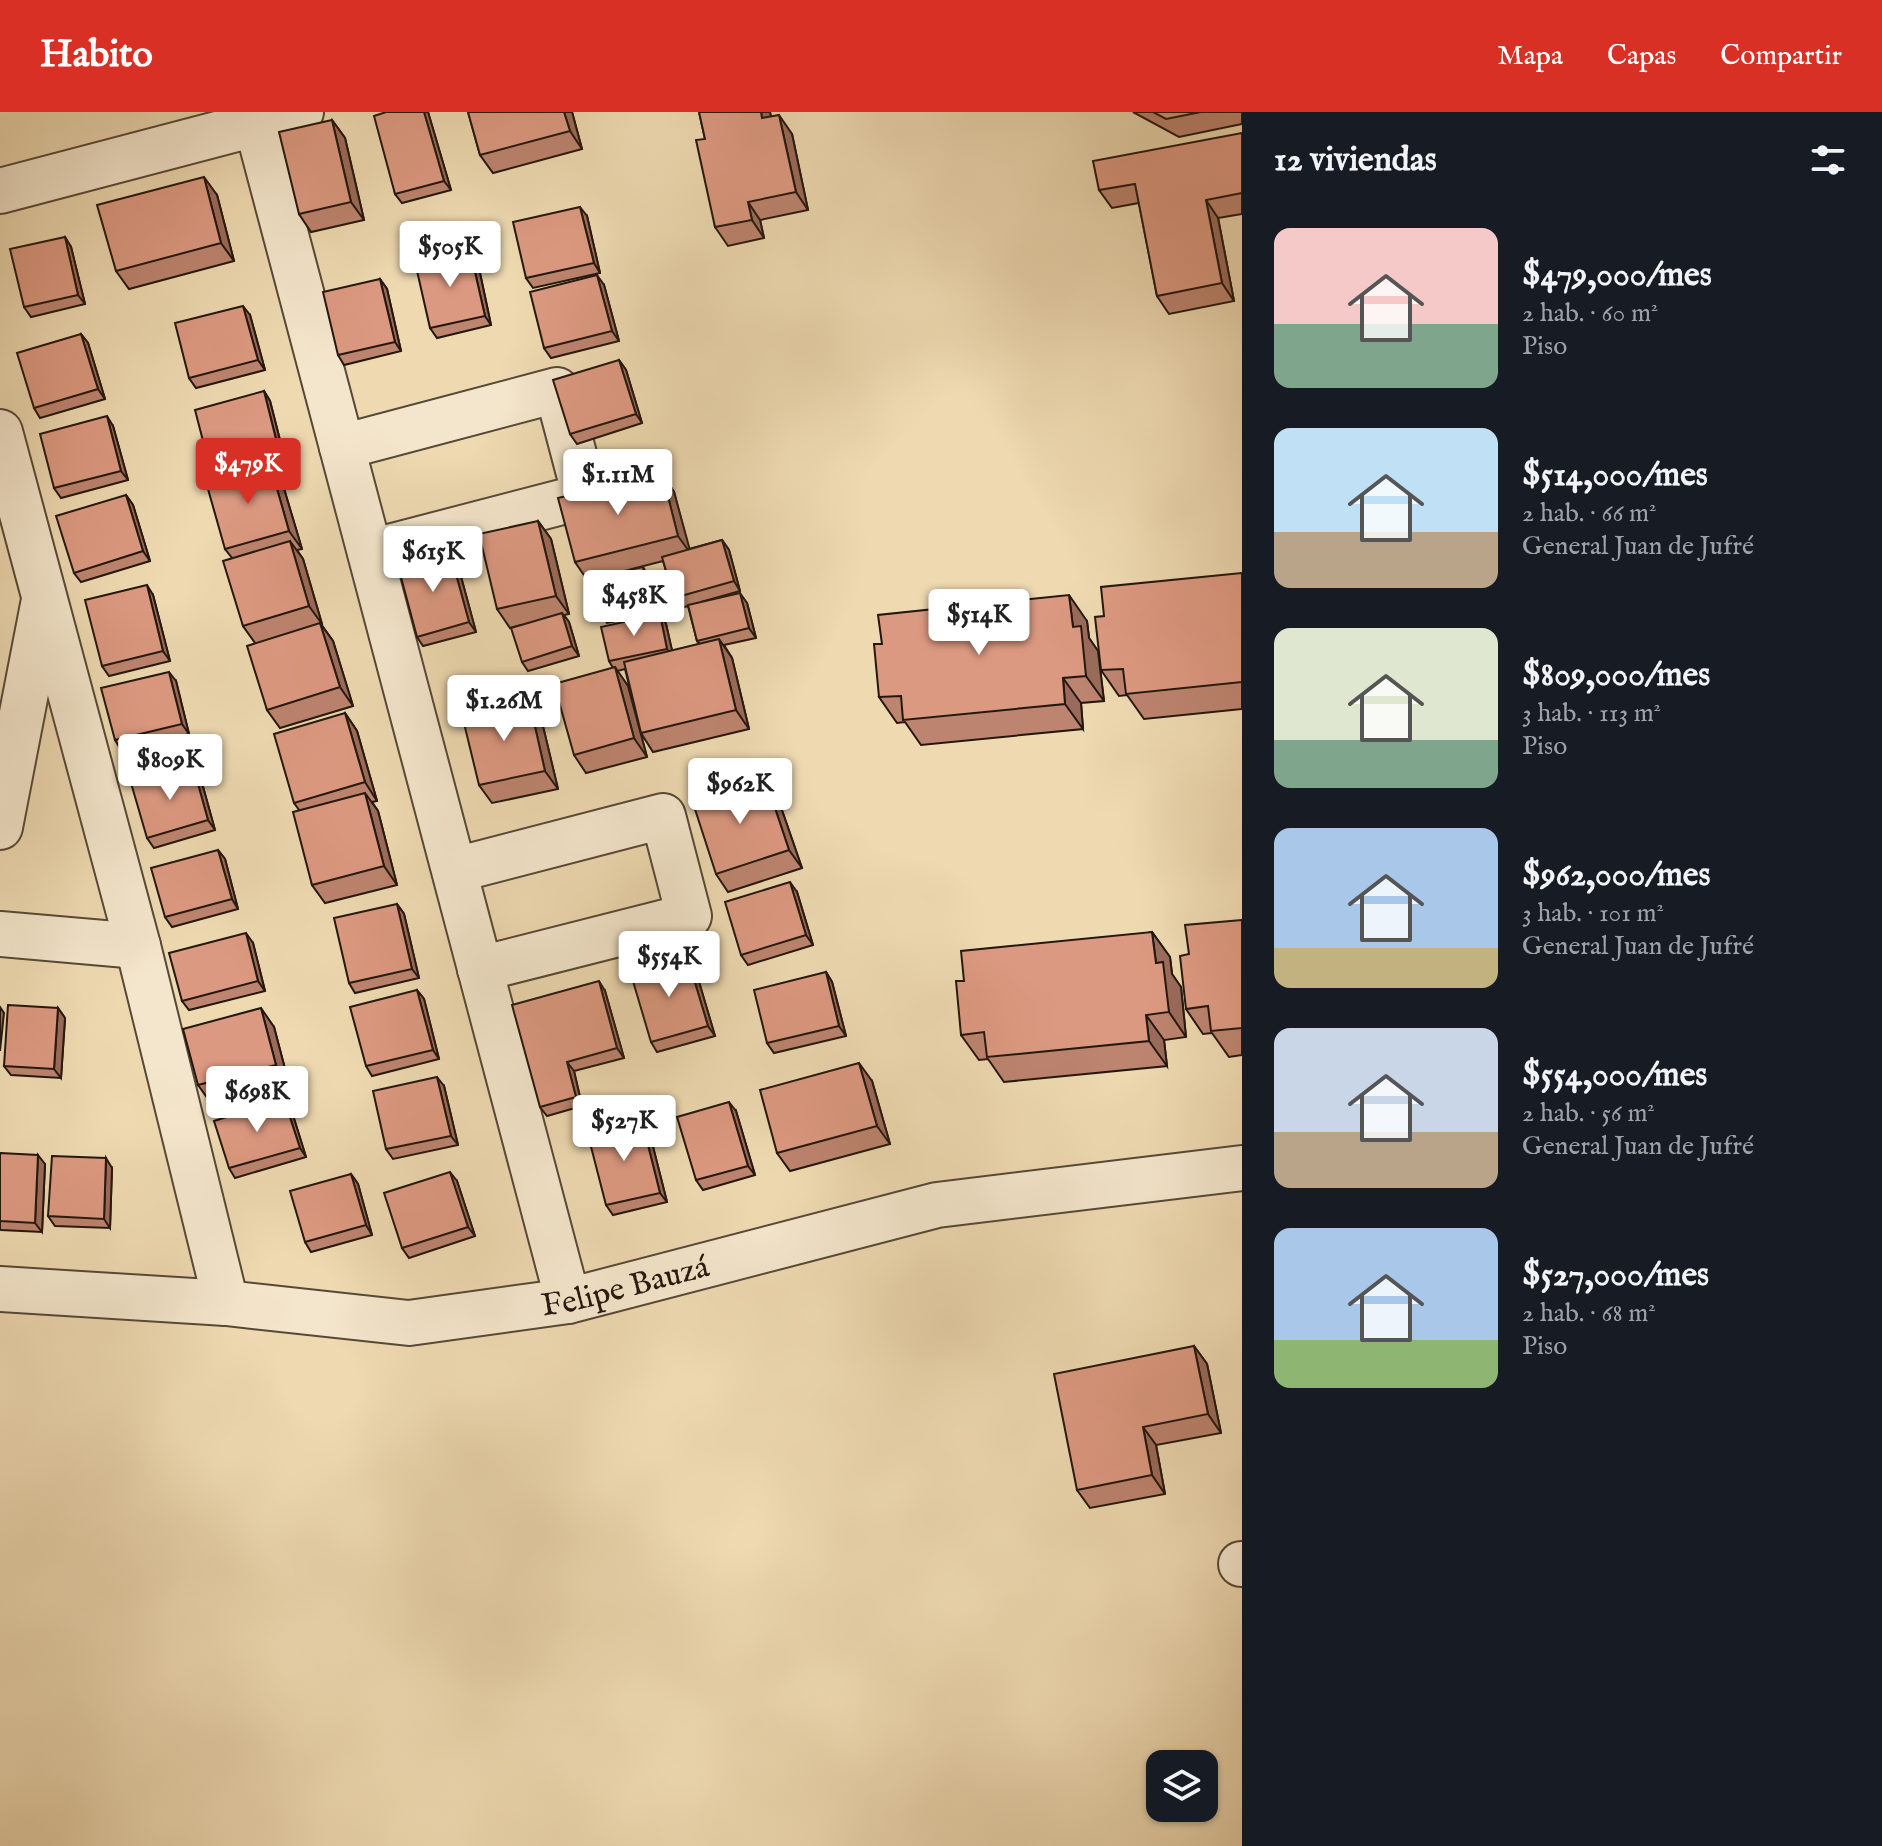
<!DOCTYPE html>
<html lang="es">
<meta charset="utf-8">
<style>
body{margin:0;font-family:"IM FELL English",serif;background:#20242c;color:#f1f3f6;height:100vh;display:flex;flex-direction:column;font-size:30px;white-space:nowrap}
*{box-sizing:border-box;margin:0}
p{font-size:26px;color:#9ea1a6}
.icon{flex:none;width:44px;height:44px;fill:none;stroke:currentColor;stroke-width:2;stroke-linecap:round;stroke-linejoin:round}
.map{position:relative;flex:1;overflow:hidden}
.details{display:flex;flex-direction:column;background:#171b24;width:640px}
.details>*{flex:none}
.controls{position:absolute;left:1146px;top:1638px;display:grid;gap:16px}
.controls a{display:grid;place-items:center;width:72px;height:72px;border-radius:16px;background:#171b24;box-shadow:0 2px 6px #0004;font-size:40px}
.price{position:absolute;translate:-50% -68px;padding:0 18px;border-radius:8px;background:#fff;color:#222;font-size:26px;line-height:52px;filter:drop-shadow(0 2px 4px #0008)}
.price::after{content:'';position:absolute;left:50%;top:48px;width:24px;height:18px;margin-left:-12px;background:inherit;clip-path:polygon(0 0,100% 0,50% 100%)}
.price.selected{background:#d93025;color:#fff}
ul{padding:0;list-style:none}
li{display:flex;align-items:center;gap:24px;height:200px;padding:0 32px}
li span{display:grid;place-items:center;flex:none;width:224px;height:160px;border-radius:16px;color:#555}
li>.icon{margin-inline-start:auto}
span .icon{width:96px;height:96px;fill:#fffc;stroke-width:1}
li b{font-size:34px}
h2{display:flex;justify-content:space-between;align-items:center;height:96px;padding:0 32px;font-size:34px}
header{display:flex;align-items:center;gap:48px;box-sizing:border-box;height:112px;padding:0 40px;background:#d93025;color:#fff}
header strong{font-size:38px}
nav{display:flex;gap:44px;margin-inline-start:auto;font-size:28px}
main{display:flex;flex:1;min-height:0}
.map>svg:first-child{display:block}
</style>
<header>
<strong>Habito</strong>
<nav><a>Mapa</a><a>Capas</a><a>Compartir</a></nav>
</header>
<main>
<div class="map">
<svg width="1242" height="1734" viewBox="0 0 1242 1734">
<rect width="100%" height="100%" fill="#eed9b1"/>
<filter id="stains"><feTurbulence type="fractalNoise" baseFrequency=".0025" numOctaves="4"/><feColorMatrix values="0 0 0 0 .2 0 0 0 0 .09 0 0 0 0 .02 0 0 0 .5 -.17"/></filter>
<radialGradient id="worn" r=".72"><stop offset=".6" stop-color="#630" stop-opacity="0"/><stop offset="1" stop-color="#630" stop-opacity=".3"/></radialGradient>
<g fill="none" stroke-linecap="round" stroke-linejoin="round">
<g stroke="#564837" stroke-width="48">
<g id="minor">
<polyline points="257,14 568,1189"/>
<polyline points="0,79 301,0"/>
<polyline points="0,320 138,834 226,1191"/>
<polyline points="342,335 557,278 585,384 370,440"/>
<polyline points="0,715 43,493"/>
<polyline points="455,758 663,704 689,804 480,857"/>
<polyline points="0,822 138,834"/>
<path id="s1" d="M 0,1177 L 226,1191 L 409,1211 L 568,1189 L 937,1093 L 1242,1056"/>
<polyline points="1241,1452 1242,1452"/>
</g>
</g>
<use href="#minor" stroke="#f4e6cc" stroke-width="44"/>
</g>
<g fill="#bd846f" stroke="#24170e" stroke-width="2">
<polygon points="386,0 428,0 451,78 402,91 395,82"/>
<polygon points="468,0 572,0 582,37 493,61 480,43"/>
<polygon points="699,0 770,0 771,5 792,22 808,98 760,108 764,126 728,134 715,115 705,27"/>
<polygon points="1133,0 1242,0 1242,12 1179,25"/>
<polygon points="332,8 345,26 364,108 311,120 299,102"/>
<polygon points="1242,21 1242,102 1218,106 1234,189 1169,202 1157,184 1139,91 1112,96 1099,78"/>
<polygon points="217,83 234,149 129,177 116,159"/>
<polygon points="587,104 600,161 533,176 526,166"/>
<polygon points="65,125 71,135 85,192 31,205 24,195"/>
<polygon points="470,138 477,147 491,213 437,226 430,216"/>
<polygon points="380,167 387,177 401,239 344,253 338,243"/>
<polygon points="604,173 619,229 551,246 544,236"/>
<polygon points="250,203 265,258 196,276 189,266"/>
<polygon points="81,222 88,231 105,287 40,306 34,296"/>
<polygon points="619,248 626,258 642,311 577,332 570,322"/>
<polygon points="264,279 270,289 284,344 216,362 209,352"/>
<polygon points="113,314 128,368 61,386 54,376"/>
<polygon points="662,361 674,380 689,437 722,428 729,438 740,479 701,490 747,491 756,526 724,533 732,546 749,617 653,640 641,621 625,557 617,559 628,574 647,645 586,661 574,643 613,556 609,549 660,502 666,512 672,539 700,532 697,529 688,494 681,496 674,486 663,449 632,457 649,465 657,501 607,511 600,502 592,467 588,469 575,450"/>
<polygon points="282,370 302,437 297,438 303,447 322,512 321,512 333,529 353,594 280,616 267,598 255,531 243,514 232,446 225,437"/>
<polygon points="126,383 133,393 150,449 81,470 74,461"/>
<polygon points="538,409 551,427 569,502 564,503 569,510 579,544 528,559 522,550 521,513 510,516 497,497"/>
<polygon points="457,450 476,520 423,534 417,525"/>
<polygon points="1242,461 1242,597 1144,607 1127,583 1119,584 1101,558 1104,504"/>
<polygon points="153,483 170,549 109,564 102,554"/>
<polygon points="1087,509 1089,526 1098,539 1104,589 1081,591 1083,617 921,633 905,610 897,611 879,585"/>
<polygon points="176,569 189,622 121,638 115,628"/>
<polygon points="345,601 357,619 377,689 372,690 378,699 397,773 325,791 312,773 299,698 294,691"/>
<polygon points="541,606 558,677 492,691 479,673"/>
<polygon points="193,654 200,664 215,718 154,736 147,726"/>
<polygon points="765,666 777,684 802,756 728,780 716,762"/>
<polygon points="218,738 225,747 238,797 172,815 165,805"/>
<polygon points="797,780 813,833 748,853 741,843"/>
<polygon points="397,792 404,802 419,866 355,881 349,871"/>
<polygon points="1242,808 1242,943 1229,945 1212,921 1203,922 1186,897 1189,842"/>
<polygon points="1152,820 1170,845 1172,862 1181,875 1186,925 1164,928 1167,954 1004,970 988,947 979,948 961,923 964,869"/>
<polygon points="253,831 265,879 189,898 182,889"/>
<polygon points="687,844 694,853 715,924 657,940 651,930"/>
<polygon points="826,860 832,870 846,924 774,941 767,931"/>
<polygon points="417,878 424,887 439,947 372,964 366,954"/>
<polygon points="605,879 624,946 574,959 582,994 547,1004 540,995"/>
<polygon points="58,896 65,906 61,966 11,963 4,954"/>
<polygon points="274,915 289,972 211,991 198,973"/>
<polygon points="872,969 890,1032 790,1059 777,1041"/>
<polygon points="444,974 458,1033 393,1047 386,1037"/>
<polygon points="291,997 306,1045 235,1066 229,1056"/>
<polygon points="736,999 755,1063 703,1078 696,1068"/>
<polygon points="642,1009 649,1019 667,1090 613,1103 606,1093"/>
<polygon points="0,1041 45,1052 42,1120 1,1118 0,1117"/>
<polygon points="112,1056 110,1116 55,1114 48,1104"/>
<polygon points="351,1062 358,1072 372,1123 311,1140 305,1130"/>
<polygon points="457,1069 475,1124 409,1146 402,1136"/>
<polygon points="1194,1234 1207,1252 1221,1321 1156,1333 1165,1382 1090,1396 1077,1378"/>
</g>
<g fill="#9a6b5a" stroke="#24170e" stroke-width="2">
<polygon points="424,0 428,0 451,78 444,69"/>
<polygon points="564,0 572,0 582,37 570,19"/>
<polygon points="761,0 770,0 775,25 762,6"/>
<polygon points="779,3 792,22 808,98 796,80"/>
<polygon points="332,8 345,26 364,108 351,90"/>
<polygon points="204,65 217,83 234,149 221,131"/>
<polygon points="1206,88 1218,106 1234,189 1222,171"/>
<polygon points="748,90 760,108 764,126 752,108"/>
<polygon points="580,95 587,104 600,161 594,151"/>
<polygon points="65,125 71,135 85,192 78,183"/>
<polygon points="470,138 477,147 491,213 485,204"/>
<polygon points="597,163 604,173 619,229 612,219"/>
<polygon points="380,167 387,177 401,239 395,230"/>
<polygon points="243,194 250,203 265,258 258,248"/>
<polygon points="81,222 88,231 105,287 98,277"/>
<polygon points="619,248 626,258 642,311 636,302"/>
<polygon points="264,279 270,289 284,344 278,335"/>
<polygon points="107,304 113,314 128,368 121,359"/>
<polygon points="270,352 282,370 302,437 289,419"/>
<polygon points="662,361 674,380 691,442 678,424"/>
<polygon points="126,383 133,393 150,449 143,439"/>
<polygon points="538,409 551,427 569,502 556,484"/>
<polygon points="722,428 729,438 740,479 734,469"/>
<polygon points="290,429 303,447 322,512 309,494"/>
<polygon points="450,440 457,450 476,520 469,510"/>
<polygon points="643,455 649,465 657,501 650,492"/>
<polygon points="147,473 153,483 170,549 163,539"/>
<polygon points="740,481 747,491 756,526 749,516"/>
<polygon points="1069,483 1087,509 1089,526 1098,539 1104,589 1086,564 1073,515"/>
<polygon points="562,501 569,510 579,544 572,534"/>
<polygon points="660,502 666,512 674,547 667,537"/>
<polygon points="320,511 333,529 353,594 340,575"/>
<polygon points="719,527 732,546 749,617 736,598"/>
<polygon points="615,555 628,574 647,645 634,626"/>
<polygon points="169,560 176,569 189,622 182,612"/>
<polygon points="1063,566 1081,591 1083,617 1065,592"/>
<polygon points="529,588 541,606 558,677 545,659"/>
<polygon points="345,601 357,619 377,689 365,670"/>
<polygon points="193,654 200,664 215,718 208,708"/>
<polygon points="765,666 777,684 802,756 789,738"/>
<polygon points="365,681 378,699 397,773 384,754"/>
<polygon points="218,738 225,747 238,797 232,787"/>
<polygon points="790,770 797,780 813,833 806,823"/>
<polygon points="397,792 404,802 419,866 412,857"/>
<polygon points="1152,820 1170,845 1172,862 1181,875 1186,925 1169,900 1156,851"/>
<polygon points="246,821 253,831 265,879 258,869"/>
<polygon points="687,844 694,853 715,924 708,914"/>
<polygon points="826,860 832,870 846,924 839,914"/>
<polygon points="599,869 605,879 624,946 617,936"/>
<polygon points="417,878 424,887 439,947 433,938"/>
<polygon points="0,895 4,901 0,939"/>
<polygon points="58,896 65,906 61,966 54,957"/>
<polygon points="261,896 274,915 289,972 276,953"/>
<polygon points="1146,903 1164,928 1167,954 1149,929"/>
<polygon points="567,950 574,959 582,994 576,985"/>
<polygon points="859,951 872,969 890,1032 877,1014"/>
<polygon points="437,965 444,974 458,1033 451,1024"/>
<polygon points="284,987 291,997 306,1045 300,1036"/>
<polygon points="729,990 736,999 755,1063 748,1054"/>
<polygon points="642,1009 649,1019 667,1090 660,1081"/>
<polygon points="38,1043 45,1052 42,1120 35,1111"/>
<polygon points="106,1046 112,1056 110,1116 104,1107"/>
<polygon points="450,1060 457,1069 475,1124 468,1115"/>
<polygon points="351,1062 358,1072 372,1123 366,1113"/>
<polygon points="1194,1234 1207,1252 1221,1321 1208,1302"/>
<polygon points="1143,1315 1156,1333 1165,1382 1152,1363"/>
</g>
<g fill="#dc9981" stroke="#24170e" stroke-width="2">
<polygon points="386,0 424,0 444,69 395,82 374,4"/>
<polygon points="468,0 564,0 570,19 480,43"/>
<polygon points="699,0 761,0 762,6 779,3 796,80 748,90 752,108 715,115 696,28 705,27"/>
<polygon points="1153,0 1201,0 1166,7"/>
<polygon points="332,8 351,90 299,102 279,20"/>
<polygon points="1242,21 1242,81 1206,88 1222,171 1157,184 1135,72 1099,78 1093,49"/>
<polygon points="204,65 221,131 116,159 97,93"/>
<polygon points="580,95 594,151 526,166 513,110"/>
<polygon points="65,125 78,183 24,195 10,137"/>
<polygon points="470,138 485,204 430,216 415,150"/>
<polygon points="597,163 612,219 544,236 530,180"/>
<polygon points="380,167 395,230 338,243 323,180"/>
<polygon points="243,194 258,248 189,266 175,211"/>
<polygon points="81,222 98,277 34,296 17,241"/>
<polygon points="619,248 636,302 570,322 553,268"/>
<polygon points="264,279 278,335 209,352 195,298"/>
<polygon points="107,304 121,359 54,376 40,322"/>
<polygon points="270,352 289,419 225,437 206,370"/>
<polygon points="662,361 678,424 575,450 558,386"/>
<polygon points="126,383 143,439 74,461 56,404"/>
<polygon points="538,409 556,484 497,497 479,422"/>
<polygon points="722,428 734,469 674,486 662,445"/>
<polygon points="290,429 309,494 243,514 223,449"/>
<polygon points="450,440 469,510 417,525 398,454"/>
<polygon points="643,455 650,492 600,502 592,466"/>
<polygon points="1242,461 1242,570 1126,582 1123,557 1101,558 1095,505 1104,504 1101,475"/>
<polygon points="147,473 163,539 102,554 85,488"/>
<polygon points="740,481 749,516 697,529 688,493"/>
<polygon points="1069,483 1073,515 1081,514 1086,564 1063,566 1065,592 903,608 901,584 879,585 874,532 882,532 878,503"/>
<polygon points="562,501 572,534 522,550 511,516"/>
<polygon points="660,502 667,537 609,549 601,515"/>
<polygon points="320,511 340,575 267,598 247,534"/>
<polygon points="719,527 736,598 641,621 624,550"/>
<polygon points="615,555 634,626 574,643 554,572"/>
<polygon points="169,560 182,612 115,628 101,576"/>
<polygon points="529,588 545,659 479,673 462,603"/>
<polygon points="345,601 365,670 294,691 274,622"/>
<polygon points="193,654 208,708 147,726 131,671"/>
<polygon points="765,666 789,738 716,762 692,688"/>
<polygon points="365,681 384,754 312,773 293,700"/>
<polygon points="218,738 232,787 165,805 151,756"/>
<polygon points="790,770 806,823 741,843 725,790"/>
<polygon points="397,792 412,857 349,871 334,806"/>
<polygon points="1242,808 1242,916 1211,919 1208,894 1186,897 1180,844 1189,842 1185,813"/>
<polygon points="1152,820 1156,851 1163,850 1169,900 1146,903 1149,929 987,945 984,920 961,923 956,869 964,869 961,839"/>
<polygon points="246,821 258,869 182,889 169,841"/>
<polygon points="687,844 708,914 651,930 630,859"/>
<polygon points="826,860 839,914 767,931 754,878"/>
<polygon points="599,869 617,936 567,950 576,985 540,995 512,893"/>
<polygon points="417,878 433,938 366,954 350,895"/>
<polygon points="8,893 58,896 54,957 4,954"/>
<polygon points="261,896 276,953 198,973 183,917"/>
<polygon points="859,951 877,1014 777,1041 760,978"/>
<polygon points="437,965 451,1024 386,1037 373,979"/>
<polygon points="284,987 300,1036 229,1056 214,1009"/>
<polygon points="729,990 748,1054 696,1068 677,1005"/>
<polygon points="642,1009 660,1081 606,1093 588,1023"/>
<polygon points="0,1041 38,1043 35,1111 0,1109"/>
<polygon points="52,1044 106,1046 104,1107 48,1104"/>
<polygon points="450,1060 468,1115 402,1136 384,1081"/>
<polygon points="351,1062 366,1113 305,1130 290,1079"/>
<polygon points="1194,1234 1208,1302 1143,1315 1152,1363 1077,1378 1054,1262"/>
</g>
<g text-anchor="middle" stroke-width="6" stroke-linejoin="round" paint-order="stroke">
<g font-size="32" fill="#24170e" stroke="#f4e6cc">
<text dy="11" stroke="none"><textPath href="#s1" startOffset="630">Felipe Bauzá</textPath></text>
</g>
</g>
<rect width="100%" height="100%" filter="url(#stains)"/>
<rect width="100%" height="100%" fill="url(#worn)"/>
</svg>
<div class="controls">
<a><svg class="icon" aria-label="layers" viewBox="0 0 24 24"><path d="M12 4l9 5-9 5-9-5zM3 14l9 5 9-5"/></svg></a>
</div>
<b class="price" style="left:450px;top:177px">$505K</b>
<b class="price selected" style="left:248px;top:394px">$479K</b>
<b class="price" style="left:618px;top:405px">$1.11M</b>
<b class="price" style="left:433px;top:482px">$615K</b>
<b class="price" style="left:634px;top:526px">$458K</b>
<b class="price" style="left:979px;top:545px">$514K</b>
<b class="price" style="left:504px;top:631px">$1.26M</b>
<b class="price" style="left:170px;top:690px">$809K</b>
<b class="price" style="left:740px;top:714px">$962K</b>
<b class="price" style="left:669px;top:887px">$554K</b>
<b class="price" style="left:257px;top:1022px">$698K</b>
<b class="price" style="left:624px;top:1051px">$527K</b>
</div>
<section class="details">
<h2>12 viviendas<svg class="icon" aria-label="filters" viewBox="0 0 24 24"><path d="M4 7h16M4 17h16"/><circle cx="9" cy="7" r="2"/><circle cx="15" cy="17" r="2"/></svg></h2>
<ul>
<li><span style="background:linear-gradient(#f6c9c9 60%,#7fa58c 0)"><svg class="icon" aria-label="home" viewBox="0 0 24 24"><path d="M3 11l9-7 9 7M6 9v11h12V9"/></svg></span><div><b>$479,000/mes</b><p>2 hab. · 60 m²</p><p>Piso</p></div></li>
<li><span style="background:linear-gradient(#bfe0f5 65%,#b9a48a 0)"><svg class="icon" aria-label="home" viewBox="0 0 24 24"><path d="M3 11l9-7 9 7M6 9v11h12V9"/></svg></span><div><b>$514,000/mes</b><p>2 hab. · 66 m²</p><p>General Juan de Jufré</p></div></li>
<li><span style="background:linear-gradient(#dfe7d0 70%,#7fa58c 0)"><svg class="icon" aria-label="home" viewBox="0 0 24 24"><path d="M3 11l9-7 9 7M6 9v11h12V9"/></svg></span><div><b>$809,000/mes</b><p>3 hab. · 113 m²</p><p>Piso</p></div></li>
<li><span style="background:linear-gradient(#a9c7e8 75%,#c2b280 0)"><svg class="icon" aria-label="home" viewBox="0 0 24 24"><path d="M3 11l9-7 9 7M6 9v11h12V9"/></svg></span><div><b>$962,000/mes</b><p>3 hab. · 101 m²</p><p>General Juan de Jufré</p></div></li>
<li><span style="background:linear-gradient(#c9d6e8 65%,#b9a48a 0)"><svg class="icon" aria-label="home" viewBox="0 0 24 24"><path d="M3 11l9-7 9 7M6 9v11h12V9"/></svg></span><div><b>$554,000/mes</b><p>2 hab. · 56 m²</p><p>General Juan de Jufré</p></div></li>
<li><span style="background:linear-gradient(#a9c7e8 70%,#8fb573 0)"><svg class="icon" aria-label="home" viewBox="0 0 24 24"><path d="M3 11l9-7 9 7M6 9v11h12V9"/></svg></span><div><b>$527,000/mes</b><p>2 hab. · 68 m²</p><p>Piso</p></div></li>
</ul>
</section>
</main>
